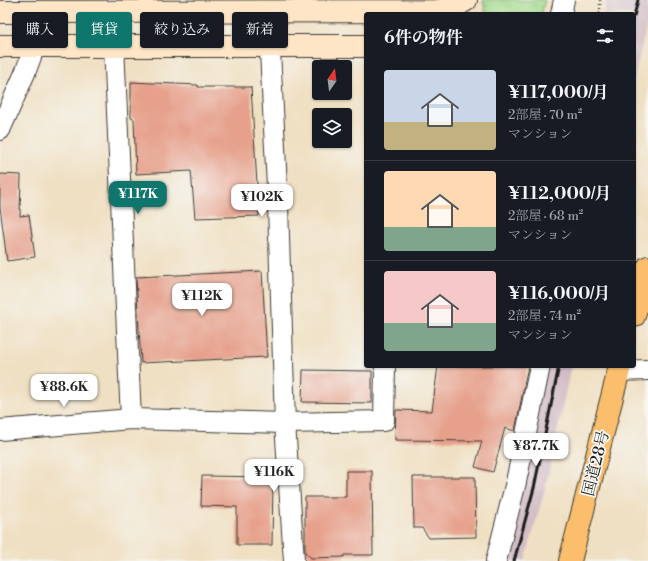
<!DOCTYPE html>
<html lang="ja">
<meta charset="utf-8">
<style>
body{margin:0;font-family:"Libre Bodoni","Noto Serif JP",serif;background:#242831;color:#f1f3f6;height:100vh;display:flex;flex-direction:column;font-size:15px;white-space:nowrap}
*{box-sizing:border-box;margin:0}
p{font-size:13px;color:#9ea1a6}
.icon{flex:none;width:22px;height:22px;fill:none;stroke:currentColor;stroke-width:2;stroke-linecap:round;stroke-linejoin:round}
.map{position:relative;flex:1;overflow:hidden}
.drawer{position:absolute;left:364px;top:12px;width:272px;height:356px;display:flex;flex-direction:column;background:#171b24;border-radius:4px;box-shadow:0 1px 3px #0004}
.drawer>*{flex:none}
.guide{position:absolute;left:12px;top:12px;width:292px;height:36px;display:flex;gap:8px}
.needle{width:26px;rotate:14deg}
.buttons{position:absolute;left:312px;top:60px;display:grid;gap:8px}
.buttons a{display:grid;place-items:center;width:40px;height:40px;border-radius:4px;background:#171b24;box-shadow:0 1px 3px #0004;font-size:20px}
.price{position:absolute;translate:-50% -34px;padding:0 9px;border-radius:8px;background:#fff;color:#222;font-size:13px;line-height:26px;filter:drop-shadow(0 1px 2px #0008)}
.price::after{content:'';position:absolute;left:50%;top:24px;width:12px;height:9px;margin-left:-6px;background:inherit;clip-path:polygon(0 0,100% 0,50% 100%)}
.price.on{background:#0f766e;color:#fff}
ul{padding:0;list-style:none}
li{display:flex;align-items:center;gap:12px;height:100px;padding:0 20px}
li+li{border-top:1px solid #363941}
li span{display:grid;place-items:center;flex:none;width:112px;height:80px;border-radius:4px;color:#555}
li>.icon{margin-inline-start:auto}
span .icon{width:48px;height:48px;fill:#fffc;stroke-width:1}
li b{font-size:17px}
h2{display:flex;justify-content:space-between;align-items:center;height:48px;padding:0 20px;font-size:17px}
.tag{padding:0 14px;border-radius:4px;background:#171b24;box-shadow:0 1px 3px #0004;font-size:14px;line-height:36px}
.tag.on{background:#0f766e;color:#fff}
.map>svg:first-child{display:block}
</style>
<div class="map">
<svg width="648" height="561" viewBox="0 0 648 561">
<defs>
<pattern id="park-tufts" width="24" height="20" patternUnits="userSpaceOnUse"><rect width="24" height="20" fill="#a3da8b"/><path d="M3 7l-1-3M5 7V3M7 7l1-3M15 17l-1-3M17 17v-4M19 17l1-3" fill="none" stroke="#8cba77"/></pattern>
</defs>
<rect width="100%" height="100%" fill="#f6f6f2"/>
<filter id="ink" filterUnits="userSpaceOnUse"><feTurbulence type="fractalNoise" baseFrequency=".025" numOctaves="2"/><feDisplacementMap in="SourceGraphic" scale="8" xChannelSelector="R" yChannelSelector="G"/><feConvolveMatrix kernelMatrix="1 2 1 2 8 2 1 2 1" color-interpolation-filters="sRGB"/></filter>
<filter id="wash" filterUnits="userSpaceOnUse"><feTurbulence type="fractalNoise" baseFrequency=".012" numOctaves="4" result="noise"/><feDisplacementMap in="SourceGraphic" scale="16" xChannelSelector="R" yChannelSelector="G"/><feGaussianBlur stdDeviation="0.9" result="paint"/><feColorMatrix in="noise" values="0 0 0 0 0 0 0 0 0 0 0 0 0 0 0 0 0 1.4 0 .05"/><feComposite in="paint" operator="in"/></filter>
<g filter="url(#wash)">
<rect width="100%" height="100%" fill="#f0e0c3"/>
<g fill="#d2bdc6">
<polygon points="606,0 648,0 648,19 634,79 634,14 605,14"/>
<polygon points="547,366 571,366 546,485 525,561 500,561"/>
</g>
<polygon fill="url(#park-tufts)" stroke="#607b54" points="483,0 545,0 541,14 488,14 485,11"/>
<g id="blocks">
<g fill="#e6a08b">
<polygon points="131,82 198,85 198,87 251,87 259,216 195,218 191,171 136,174 134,119 131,118"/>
<polygon points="0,174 21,175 20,216 29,215 35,257 7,261 0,207"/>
<polygon points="262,271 267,357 141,363 136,277"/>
<polygon points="438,366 528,366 515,431 505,428 493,472 475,467 482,441 395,440 396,410 432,411"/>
<polygon points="303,370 372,371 372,403 302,402"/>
<polygon points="346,471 372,471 373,555 344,555 344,557 311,558 305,552 305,497 346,497"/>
<polygon points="202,476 273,477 272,545 237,545 237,507 201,506"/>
<polygon points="413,477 475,477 476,537 429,538 422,528 414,528"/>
</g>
</g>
</g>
<g filter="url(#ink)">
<use href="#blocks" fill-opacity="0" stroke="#3c3935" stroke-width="1"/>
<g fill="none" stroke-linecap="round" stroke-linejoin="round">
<g stroke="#3c3935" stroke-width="22">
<g id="street">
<polyline points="114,11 114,46 131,419"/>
<polyline points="268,12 278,206 285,423 294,561"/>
<polyline points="561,14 564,0"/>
<polyline points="0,130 25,73 35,46 35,12"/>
<polyline points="618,371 648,370"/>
<polyline points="0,430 131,419 285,423 384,421 385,366"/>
<polyline points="496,561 516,482 540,366"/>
</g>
</g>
<g stroke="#3c3935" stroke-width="24">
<g id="secondary">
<polyline points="0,12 435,11 453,8 466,0"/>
<polyline points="0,46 366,46"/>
</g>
</g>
<g stroke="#3c3935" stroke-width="24">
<g id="highway">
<polyline points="634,316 648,267"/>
<polyline points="570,561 620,366"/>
</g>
</g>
<polyline stroke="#3c3935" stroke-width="2.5" stroke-dasharray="1 3" stroke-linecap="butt" points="600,0 600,14"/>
<use href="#street" stroke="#fff" stroke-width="20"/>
<use href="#secondary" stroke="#fde5c5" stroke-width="22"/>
<use href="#highway" stroke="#fabe6d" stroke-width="22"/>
<g stroke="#1c1c1c" stroke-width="3">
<polyline points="634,16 638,0"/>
<polyline points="514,561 534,488 559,366"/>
</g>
</g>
</g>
<g text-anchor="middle" stroke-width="3.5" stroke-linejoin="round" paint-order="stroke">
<g font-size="16" fill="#1c1c1c" stroke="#f6f6f2">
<text transform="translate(595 463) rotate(-76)" y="6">国道28号</text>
</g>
</g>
</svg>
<div class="buttons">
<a><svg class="needle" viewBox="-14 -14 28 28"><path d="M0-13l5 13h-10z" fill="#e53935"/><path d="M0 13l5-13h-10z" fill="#9ea1a6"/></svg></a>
<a><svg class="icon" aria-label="layers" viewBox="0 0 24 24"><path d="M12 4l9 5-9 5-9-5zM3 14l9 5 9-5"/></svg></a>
</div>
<b class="price on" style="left:138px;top:215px">¥117K</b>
<b class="price" style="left:262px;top:218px">¥102K</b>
<b class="price" style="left:202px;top:317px">¥112K</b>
<b class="price" style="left:64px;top:408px">¥88.6K</b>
<b class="price" style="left:536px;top:467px">¥87.7K</b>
<b class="price" style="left:274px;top:493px">¥116K</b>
<div class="guide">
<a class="tag">購入</a>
<a class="tag on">賃貸</a>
<a class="tag">絞り込み</a>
<a class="tag">新着</a>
</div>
<section class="drawer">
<h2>6件の物件<svg class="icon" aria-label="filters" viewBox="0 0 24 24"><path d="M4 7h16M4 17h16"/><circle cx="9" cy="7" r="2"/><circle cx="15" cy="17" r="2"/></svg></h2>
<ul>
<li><span style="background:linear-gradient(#c9d6e8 65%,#c2b280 0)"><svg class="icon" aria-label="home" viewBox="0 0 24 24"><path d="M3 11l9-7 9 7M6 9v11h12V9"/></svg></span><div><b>¥117,000/月</b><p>2部屋 · 70 m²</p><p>マンション</p></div></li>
<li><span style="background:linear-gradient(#ffd9b3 70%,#7fa58c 0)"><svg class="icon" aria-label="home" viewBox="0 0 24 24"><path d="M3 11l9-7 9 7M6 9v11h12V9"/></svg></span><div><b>¥112,000/月</b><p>2部屋 · 68 m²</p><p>マンション</p></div></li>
<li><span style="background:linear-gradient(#f6c9c9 65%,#7fa58c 0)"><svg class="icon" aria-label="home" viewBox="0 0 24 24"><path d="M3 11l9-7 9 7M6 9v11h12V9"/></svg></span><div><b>¥116,000/月</b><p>2部屋 · 74 m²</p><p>マンション</p></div></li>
</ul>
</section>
</div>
